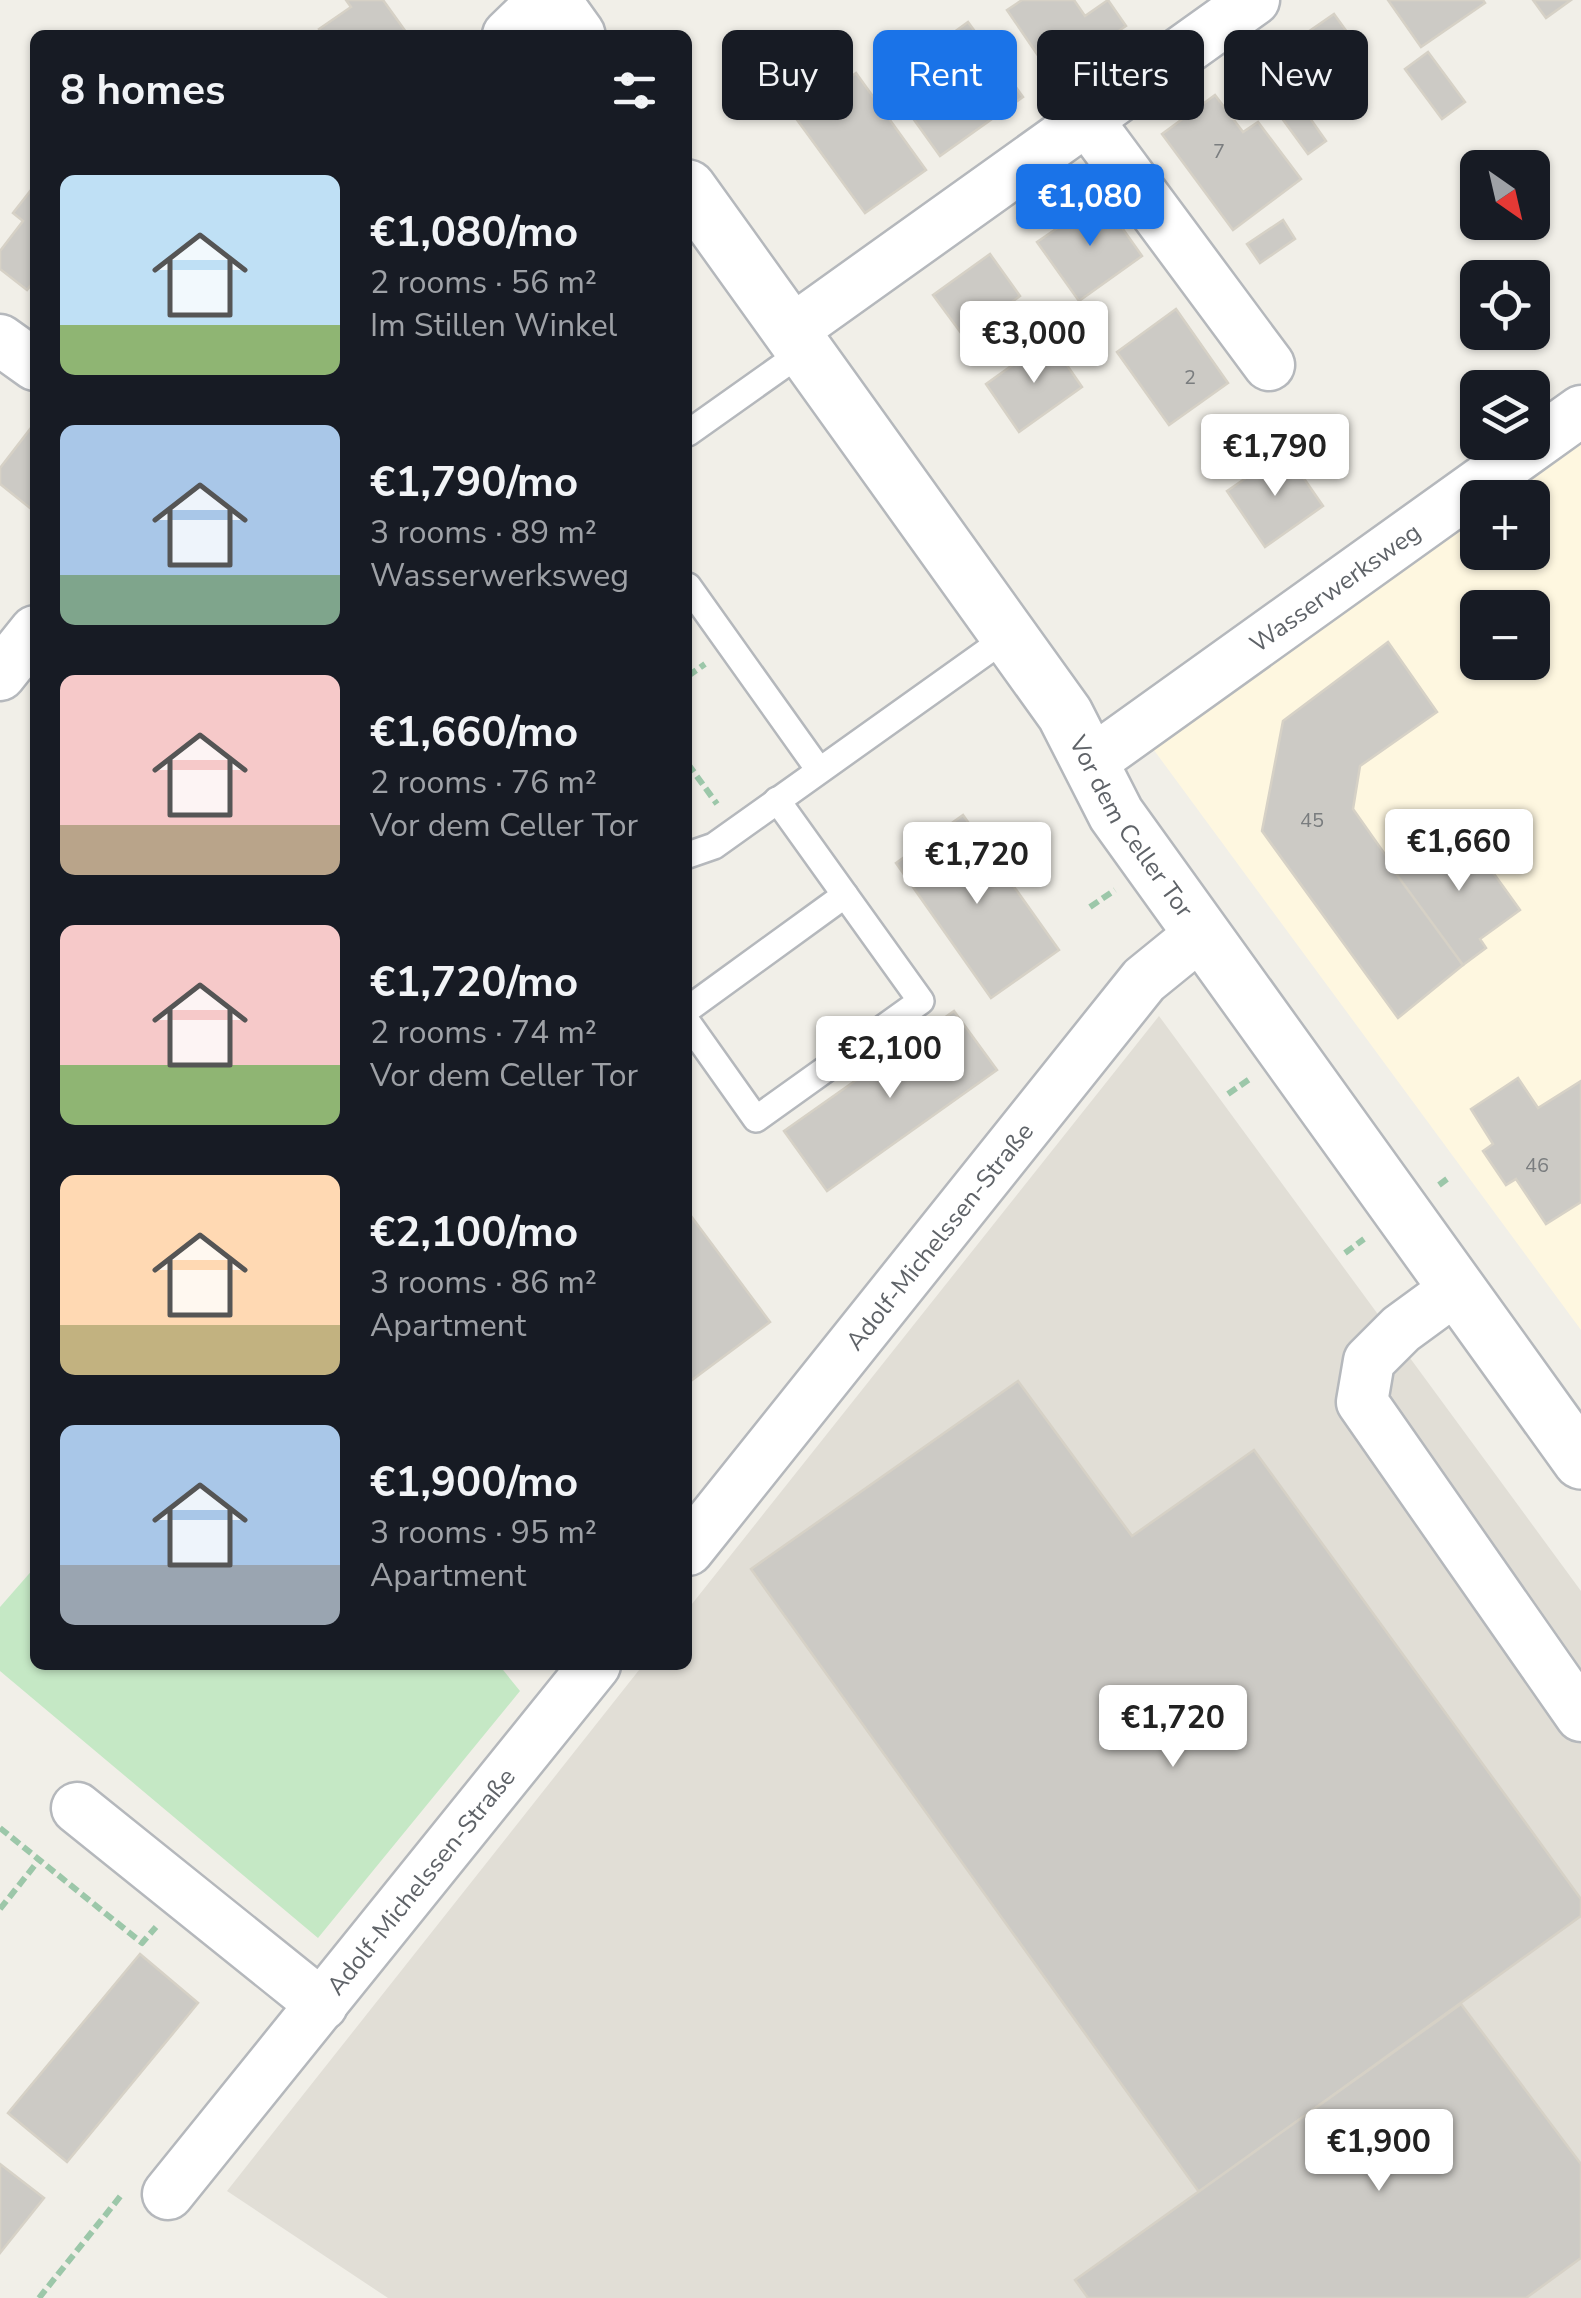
<!DOCTYPE html>
<meta charset="utf-8">
<style>
body{margin:0;font-family:"Nunito Sans",sans-serif;background:#242831;color:#f1f3f6;height:100vh;display:flex;flex-direction:column;font-size:38px;white-space:nowrap}
*{box-sizing:border-box;margin:0}
p{font-size:32px;color:#9ea1a6}
.icon{flex:none;width:55px;height:55px;fill:none;stroke:currentColor;stroke-width:2;stroke-linecap:round;stroke-linejoin:round}
.map{position:relative;flex:1;overflow:hidden}
.side{position:absolute;left:30px;top:30px;width:662px;height:1640px;display:flex;flex-direction:column;background:#171b24;border-radius:15px;box-shadow:0 2px 8px #0004}
.side>*{flex:none}
.top-card{position:absolute;left:722px;top:30px;width:708px;height:90px;display:flex;gap:20px}
.needle{width:65px;rotate:146deg}
.tools{position:absolute;left:1460px;top:150px;display:grid;gap:20px}
.tools a{display:grid;place-items:center;width:90px;height:90px;border-radius:15px;background:#171b24;box-shadow:0 2px 8px #0004;font-size:50px}
.price{position:absolute;translate:-50% -85px;padding:0 22px;border-radius:10px;background:#fff;color:#222;font-size:32px;line-height:65px;filter:drop-shadow(0 2px 5px #0008)}
.price::after{content:'';position:absolute;left:50%;top:60px;width:30px;height:22px;margin-left:-15px;background:inherit;clip-path:polygon(0 0,100% 0,50% 100%)}
.price.selected{background:#1a73e8;color:#fff}
ul{padding:0;list-style:none}
li{display:flex;align-items:center;gap:30px;height:250px;padding:0 30px}
li span{display:grid;place-items:center;flex:none;width:280px;height:200px;border-radius:15px;color:#555}
li>.icon{margin-inline-start:auto}
span .icon{width:120px;height:120px;fill:#fffc;stroke-width:1}
li b{font-size:42px}
h2{display:flex;justify-content:space-between;align-items:center;height:120px;padding:0 30px;font-size:42px}
.chip{padding:0 35px;border-radius:15px;background:#171b24;box-shadow:0 2px 8px #0004;font-size:35px;line-height:90px}
.chip.selected{background:#1a73e8;color:#fff}
.map>svg:first-child{display:block}
</style>
<div class="map">
<svg width="1581" height="2298" viewBox="0 0 1581 2298">
<rect width="100%" height="100%" fill="#f1efe8"/>
<path fill="#fef7e0" fill-rule="evenodd" d="M 1581,431 L 1581,1330 L 1148,742 L 1477,505 L 1478,552 L 1532,552 L 1532,498 L 1488,497 ZM 1478,608 L 1532,608 L 1532,662 L 1478,662 Z"/>
<polygon fill="#e1ded6" points="1159,1016 1581,1591 1581,2298 388,2298 227,2191 643,1665 688,1665 688,1609"/>
<polygon fill="#c5e8c5" points="35,1567 35,1665 499,1665 520,1691 318,1938 0,1671 0,1607"/>
<g fill="#cccac5" stroke="#d6d1c6" stroke-width="2.5">
<polygon points="346,0 383,0 406,32 402,35 323,35 319,29 351,7"/>
<polygon points="1022,0 1074,0 1085,16 1108,0 1126,26 1052,76 1007,10"/>
<polygon points="1388,0 1483,0 1485,3 1421,47"/>
<polygon points="1533,0 1571,0 1546,18"/>
<polygon points="1334,14 1365,57 1310,96 1279,52"/>
<polygon points="968,22 1023,97 940,156 912,117 932,102 906,67"/>
<polygon points="1428,52 1465,102 1442,119 1405,69"/>
<polygon points="856,73 926,170 865,213 795,117"/>
<polygon points="1215,95 1243,132 1258,122 1301,179 1233,230 1162,134"/>
<polygon points="1300,104 1326,141 1308,154 1281,117"/>
<polygon points="34,186 35,280 27,290 0,269 0,251 23,221 13,213"/>
<polygon points="1101,198 1142,256 1079,301 1037,242"/>
<polygon points="1283,220 1295,239 1260,263 1247,244"/>
<polygon points="990,254 1020,296 964,337 933,295"/>
<polygon points="1176,309 1228,383 1169,425 1117,352"/>
<polygon points="1049,339 1082,387 1019,432 986,384"/>
<polygon points="34,424 35,425 35,512 0,484 0,468"/>
<polygon points="1285,451 1323,506 1265,547 1227,491"/>
<polygon points="1388,642 1437,712 1360,766 1353,809 1463,965 1398,1018 1262,831 1283,721"/>
<polygon points="963,815 1059,950 991,998 896,863"/>
<polygon points="1461,828 1520,910 1480,939 1486,948 1463,965 1397,875"/>
<polygon points="954,1011 997,1070 827,1191 784,1131"/>
<polygon points="1518,1078 1538,1108 1581,1081 1581,1202 1546,1224 1516,1179 1506,1185 1483,1151 1493,1144 1471,1109"/>
<polygon points="688,1212 770,1322 688,1383"/>
<polygon points="1018,1381 1132,1536 1254,1450 1581,1899 1581,1916 1199,2192 751,1569"/>
<polygon points="140,1954 198,2003 67,2162 8,2113"/>
<polygon points="1461,2004 1581,2164 1581,2258 1526,2298 1088,2298 1075,2280"/>
<polygon points="0,2164 44,2198 0,2253"/>
</g>
<g fill="none" stroke-linecap="round" stroke-linejoin="round">
<g stroke="#b5b8bc" stroke-width="30">
<g id="service">
<polyline points="688,433 805,350"/>
<polyline points="688,586 819,770"/>
<polyline points="777,800 845,895"/>
<polyline points="688,855 714,846 1010,635"/>
<polyline points="688,1009 845,895 921,1001 756,1119 688,1023"/>
</g>
</g>
<g stroke="#b5b8bc" stroke-width="55">
<g id="minor">
<polyline points="508,35 544,0"/>
<polyline points="1088,121 1269,365"/>
<polyline points="791,331 1254,0"/>
<polyline points="0,340 35,365"/>
<polyline points="0,675 35,631"/>
<path id="s1" d="M 1091,762 L 1581,411"/>
<polyline points="1457,1288 1401,1329 1369,1361 1362,1402 1581,1716"/>
<path id="s2" d="M 688,1550 L 1144,980 L 1203,932"/>
<polyline points="77,1808 322,2005"/>
<path id="s3" d="M 168,2194 L 595,1665"/>
</g>
</g>
<g stroke="#b5b8bc" stroke-width="60">
<g id="tertiary">
<polyline points="552,0 577,35"/>
<path id="s4" d="M 688,188 L 1065,714 L 1116,814 L 1581,1461"/>
</g>
</g>
<g stroke="#9cc7a9" stroke-width="6" stroke-dasharray="10 5" stroke-linecap="butt">
<polyline points="688,676 705,664"/>
<polyline points="688,764 717,804"/>
<polyline points="1090,907 1115,890"/>
<polyline points="1228,1094 1251,1078"/>
<polyline points="1439,1185 1451,1176"/>
<polyline points="1345,1253 1364,1239"/>
<polyline points="0,1828 142,1943 156,1927"/>
<polyline points="0,1909 39,1860"/>
<polyline points="39,2298 123,2193"/>
</g>
<use href="#service" stroke="#fff" stroke-width="25"/>
<use href="#minor" stroke="#fff" stroke-width="50"/>
<use href="#tertiary" stroke="#fff" stroke-width="55"/>
</g>
<g text-anchor="middle" stroke-width="8" stroke-linejoin="round" paint-order="stroke">
<g font-size="20" fill="#7a7d7f">
<text x="1219" y="158">7</text>
<text x="1190" y="384">2</text>
<text x="1312" y="827">45</text>
<text x="1537" y="1172">46</text>
</g>
<g font-size="25" fill="#5f6368" stroke="#fff">
<text dy="9" stroke="none"><textPath href="#s1" startOffset="300">Wasserwerksweg</textPath></text>
<text dy="9" stroke="none"><textPath href="#s4" startOffset="778">Vor dem Celler Tor</textPath></text>
<text dy="9" stroke="none"><textPath href="#s2" startOffset="402">Adolf-Michelssen-Straße</textPath></text>
<text dy="9" stroke="none"><textPath href="#s3" startOffset="402">Adolf-Michelssen-Straße</textPath></text>
</g>
</g>
</svg>
<div class="tools">
<a><svg class="needle" viewBox="-14 -14 28 28"><path d="M0-13l5 13h-10z" fill="#e53935"/><path d="M0 13l5-13h-10z" fill="#9ea1a6"/></svg></a>
<a><svg class="icon" aria-label="locate" viewBox="0 0 24 24"><circle cx="12" cy="12" r="6"/><path d="M12 2v4M12 18v4M2 12h4M18 12h4"/></svg></a>
<a><svg class="icon" aria-label="layers" viewBox="0 0 24 24"><path d="M12 4l9 5-9 5-9-5zM3 14l9 5 9-5"/></svg></a>
<a>+</a>
<a>−</a>
</div>
<b class="price selected" style="left:1090px;top:249px">€1,080</b>
<b class="price" style="left:1034px;top:386px">€3,000</b>
<b class="price" style="left:1275px;top:499px">€1,790</b>
<b class="price" style="left:1459px;top:894px">€1,660</b>
<b class="price" style="left:977px;top:907px">€1,720</b>
<b class="price" style="left:890px;top:1101px">€2,100</b>
<b class="price" style="left:1173px;top:1770px">€1,720</b>
<b class="price" style="left:1379px;top:2194px">€1,900</b>
<div class="top-card">
<a class="chip">Buy</a>
<a class="chip selected">Rent</a>
<a class="chip">Filters</a>
<a class="chip">New</a>
</div>
<section class="side">
<h2>8 homes<svg class="icon" aria-label="filters" viewBox="0 0 24 24"><path d="M4 7h16M4 17h16"/><circle cx="9" cy="7" r="2"/><circle cx="15" cy="17" r="2"/></svg></h2>
<ul>
<li><span style="background:linear-gradient(#bfe0f5 75%,#8fb573 0)"><svg class="icon" aria-label="home" viewBox="0 0 24 24"><path d="M3 11l9-7 9 7M6 9v11h12V9"/></svg></span><div><b>€1,080/mo</b><p>2 rooms · 56 m²</p><p>Im Stillen Winkel</p></div></li>
<li><span style="background:linear-gradient(#a9c7e8 75%,#7fa58c 0)"><svg class="icon" aria-label="home" viewBox="0 0 24 24"><path d="M3 11l9-7 9 7M6 9v11h12V9"/></svg></span><div><b>€1,790/mo</b><p>3 rooms · 89 m²</p><p>Wasserwerksweg</p></div></li>
<li><span style="background:linear-gradient(#f6c9c9 75%,#b9a48a 0)"><svg class="icon" aria-label="home" viewBox="0 0 24 24"><path d="M3 11l9-7 9 7M6 9v11h12V9"/></svg></span><div><b>€1,660/mo</b><p>2 rooms · 76 m²</p><p>Vor dem Celler Tor</p></div></li>
<li><span style="background:linear-gradient(#f6c9c9 70%,#8fb573 0)"><svg class="icon" aria-label="home" viewBox="0 0 24 24"><path d="M3 11l9-7 9 7M6 9v11h12V9"/></svg></span><div><b>€1,720/mo</b><p>2 rooms · 74 m²</p><p>Vor dem Celler Tor</p></div></li>
<li><span style="background:linear-gradient(#ffd9b3 75%,#c2b280 0)"><svg class="icon" aria-label="home" viewBox="0 0 24 24"><path d="M3 11l9-7 9 7M6 9v11h12V9"/></svg></span><div><b>€2,100/mo</b><p>3 rooms · 86 m²</p><p>Apartment</p></div></li>
<li><span style="background:linear-gradient(#a9c7e8 70%,#9aa5b1 0)"><svg class="icon" aria-label="home" viewBox="0 0 24 24"><path d="M3 11l9-7 9 7M6 9v11h12V9"/></svg></span><div><b>€1,900/mo</b><p>3 rooms · 95 m²</p><p>Apartment</p></div></li>
</ul>
</section>
</div>
